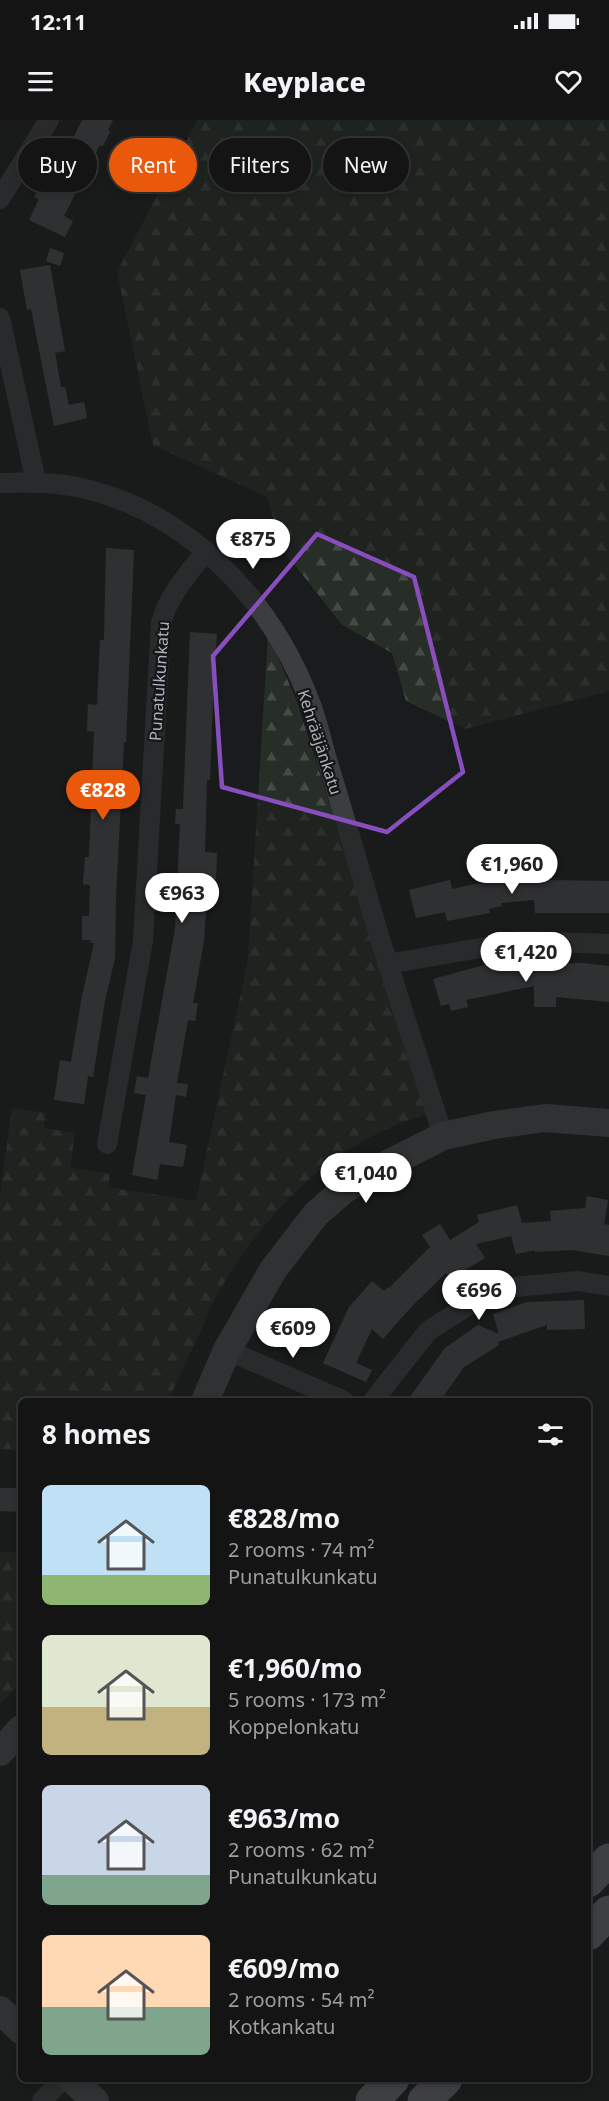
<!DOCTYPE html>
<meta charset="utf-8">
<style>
body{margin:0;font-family:"Noto Sans",sans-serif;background:#212122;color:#f1f3f6;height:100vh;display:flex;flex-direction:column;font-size:22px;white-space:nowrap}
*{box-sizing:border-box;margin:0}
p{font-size:20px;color:#9d9ea0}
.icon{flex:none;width:33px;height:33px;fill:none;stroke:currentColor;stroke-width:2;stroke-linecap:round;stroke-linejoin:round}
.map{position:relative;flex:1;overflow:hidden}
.sheet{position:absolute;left:18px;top:1278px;width:573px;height:684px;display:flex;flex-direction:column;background:#141415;border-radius:9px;box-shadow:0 3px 9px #0003,0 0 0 2px #333334}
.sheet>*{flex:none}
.hud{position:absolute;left:18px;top:18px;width:573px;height:54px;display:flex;gap:12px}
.price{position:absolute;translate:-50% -51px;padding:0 14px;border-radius:21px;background:#fff;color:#222;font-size:20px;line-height:39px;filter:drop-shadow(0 2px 3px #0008)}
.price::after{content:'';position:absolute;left:50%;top:36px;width:18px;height:14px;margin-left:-9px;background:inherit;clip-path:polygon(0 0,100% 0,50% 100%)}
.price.current{background:#ea580c;color:#fff}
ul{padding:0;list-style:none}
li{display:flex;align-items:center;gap:18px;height:150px;padding:0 24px}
li span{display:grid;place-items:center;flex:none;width:168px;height:120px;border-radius:9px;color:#555}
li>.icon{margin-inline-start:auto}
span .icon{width:72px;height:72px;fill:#fffc;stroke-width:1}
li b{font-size:26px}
h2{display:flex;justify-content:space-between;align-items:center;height:72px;padding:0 24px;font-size:26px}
.chip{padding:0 21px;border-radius:27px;background:#141415;box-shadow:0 3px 9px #0003,0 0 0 2px #333334;font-size:21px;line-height:54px}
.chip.current{background:#ea580c;color:#fff}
.status{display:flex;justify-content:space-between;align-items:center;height:42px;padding:0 30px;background:#141415;direction:ltr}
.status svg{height:16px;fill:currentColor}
header{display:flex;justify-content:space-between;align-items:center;height:78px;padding:0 24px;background:#141415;font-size:27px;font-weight:800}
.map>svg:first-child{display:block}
</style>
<div class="status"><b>12:11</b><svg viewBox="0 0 49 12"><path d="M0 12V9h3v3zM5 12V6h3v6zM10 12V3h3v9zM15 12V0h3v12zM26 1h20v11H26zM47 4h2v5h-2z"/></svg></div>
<header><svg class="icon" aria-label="menu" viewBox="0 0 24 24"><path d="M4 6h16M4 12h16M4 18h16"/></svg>Keyplace<svg class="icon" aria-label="heart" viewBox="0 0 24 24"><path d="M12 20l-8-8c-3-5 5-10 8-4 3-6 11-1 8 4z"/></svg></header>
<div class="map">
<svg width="609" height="1981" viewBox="0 0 609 1981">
<defs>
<pattern id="forest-firs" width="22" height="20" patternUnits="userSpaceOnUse" patternTransform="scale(1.5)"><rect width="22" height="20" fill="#272e27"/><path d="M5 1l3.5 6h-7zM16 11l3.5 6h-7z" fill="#444a44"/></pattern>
</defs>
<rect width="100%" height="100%" fill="#1a1b1c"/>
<g fill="url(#forest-firs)">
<polygon points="197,0 609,0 609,571 465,609 406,581 392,533 342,505 283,430 267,377 153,325 117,152"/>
<path d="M 268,514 L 297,582 L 429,994 C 333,1020 268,1089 218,1173 C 211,1184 206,1198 201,1210 C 190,1234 179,1257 168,1281 L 21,1281 L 21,1330 L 0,1329 L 0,1075 L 12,988 L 46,993 L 44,1008 L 75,1013 L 70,1047 L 110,1054 L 108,1067 L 196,1081 L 248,840 Z"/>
<polygon points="0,1432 21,1432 21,1563 0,1584"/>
</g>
<g fill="#4a4b4f">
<polygon points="82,0 113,0 108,10 110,12 103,26 100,25 64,96 73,101 65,117 29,100 39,79 34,77 59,30 66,33"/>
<polygon points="50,128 64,133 60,146 46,141"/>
<polygon points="50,145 65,231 55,233 61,267 65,267 69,285 84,282 87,298 54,306 31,189 27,190 20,150"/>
<polygon points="106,428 134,430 126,622 124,622 116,776 115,838 105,881 93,957 88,956 84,984 54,980 60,940 71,942 82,876 94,823 90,823 91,820 82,820 82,796 89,796 90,765 83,764 85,737 89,737 94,612 87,611 88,584 97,585 100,520 104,520"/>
<polygon points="190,512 217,514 214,553 210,660 207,660 205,732 217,733 216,759 208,759 204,821 193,883 198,883 195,901 188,900 177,963 188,964 186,977 176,975 169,1022 187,1025 183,1047 160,1044 157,1060 132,1055 146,975 134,973 137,956 148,958 175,809 180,704 175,704 176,689 183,689"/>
<polygon points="526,739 527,752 544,751 545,760 609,761 609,793 535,793 534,780 501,783 502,786 489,789 490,793 447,801 445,792 416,798 409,770 450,760 452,769 503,758 503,752 513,751 512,741"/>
<polygon points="506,839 507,845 523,842 524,845 582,843 609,846 609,882 556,877 556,887 534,887 534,866 466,880 468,887 451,891 449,884 441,886 433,859"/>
<polygon points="587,1076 608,1080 604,1104 609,1105 609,1136 572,1130 535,1132 535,1130 516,1134 511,1116 476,1124 485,1138 450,1159 446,1153 412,1186 383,1219 372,1209 356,1243 372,1250 366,1262 323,1243 349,1187 372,1161 384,1171 388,1167 389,1168 430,1127 422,1115 440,1104 450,1120 479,1102 477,1095 517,1085 522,1103 551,1101 550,1091 585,1088"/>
<polygon points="584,1180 585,1209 547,1210 547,1205 498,1222 499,1225 464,1247 440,1281 407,1281 445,1228 478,1205 499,1214 493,1194 527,1182"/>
<polygon points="0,1368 21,1368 21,1392 0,1391"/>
</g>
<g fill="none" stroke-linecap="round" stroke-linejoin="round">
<g stroke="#3c3d41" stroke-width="20">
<polyline points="0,79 49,0"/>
<polyline points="0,198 36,362"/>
<path d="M 0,363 C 26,362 52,362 77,367 C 187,390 271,479 310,582 C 318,602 322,623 328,643 C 342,688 355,733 368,778 C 391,858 418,936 443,1016"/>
<polyline points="387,844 521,821 609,824"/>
<path d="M 107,1024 L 143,821 L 161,503 C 169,474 188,454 206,431"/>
<polyline points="227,1230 344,1281"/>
<polyline points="373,1281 428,1211 494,1169 578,1161 609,1166"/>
<polyline points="42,1981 63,1959"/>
</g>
<g stroke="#4a4d51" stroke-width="28">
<polyline points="205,1281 227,1230 273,1150 316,1094 345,1069 378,1049 443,1016 494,1005 545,998 609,1003"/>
<polyline points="0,1632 21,1609"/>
<polyline points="0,1890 21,1910"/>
<polyline points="72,1959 95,1981"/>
</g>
<g stroke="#686c72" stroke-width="33">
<polyline points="588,1761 609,1740"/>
<polyline points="588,1814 609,1792"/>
<polyline points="372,1981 393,1959"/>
<polyline points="424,1981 446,1959"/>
</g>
</g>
<path d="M0 0H609V1981H0ZM 317,414 L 414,457 L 463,652 L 387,712 L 222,667 L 213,536 Z" fill="#1a1b1c" fill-opacity=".55" fill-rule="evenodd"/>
<path fill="none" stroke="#884ebe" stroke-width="4.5" stroke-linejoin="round" d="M 317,414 L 414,457 L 463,652 L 387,712 L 222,667 L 213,536 Z"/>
<g text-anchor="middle" stroke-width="4.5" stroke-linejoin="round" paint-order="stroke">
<g font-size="16" fill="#aeb4bb" stroke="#151617">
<text transform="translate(159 561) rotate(-86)" y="6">Punatulkunkatu</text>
<text transform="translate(320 622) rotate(72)" y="6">Kehrääjänkatu</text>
</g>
</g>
</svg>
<b class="price" style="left:253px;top:450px">€875</b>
<b class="price current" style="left:103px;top:701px">€828</b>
<b class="price" style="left:512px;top:775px">€1,960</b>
<b class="price" style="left:182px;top:804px">€963</b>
<b class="price" style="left:526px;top:863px">€1,420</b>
<b class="price" style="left:366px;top:1084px">€1,040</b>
<b class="price" style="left:479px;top:1201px">€696</b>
<b class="price" style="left:293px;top:1239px">€609</b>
<div class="hud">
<a class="chip">Buy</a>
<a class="chip current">Rent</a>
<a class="chip">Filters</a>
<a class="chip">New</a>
</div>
<section class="sheet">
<h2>8 homes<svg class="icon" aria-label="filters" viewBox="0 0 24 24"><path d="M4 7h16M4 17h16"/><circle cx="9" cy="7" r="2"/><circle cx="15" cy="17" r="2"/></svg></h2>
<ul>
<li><span style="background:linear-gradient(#bfe0f5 75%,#8fb573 0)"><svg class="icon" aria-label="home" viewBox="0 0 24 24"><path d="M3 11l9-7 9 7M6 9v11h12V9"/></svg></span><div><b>€828/mo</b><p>2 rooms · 74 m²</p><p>Punatulkunkatu</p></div></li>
<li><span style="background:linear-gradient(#dfe7d0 60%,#c2b280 0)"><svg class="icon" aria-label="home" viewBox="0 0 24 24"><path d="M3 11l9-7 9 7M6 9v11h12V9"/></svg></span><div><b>€1,960/mo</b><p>5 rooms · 173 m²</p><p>Koppelonkatu</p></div></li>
<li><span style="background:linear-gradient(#c9d6e8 75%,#7fa58c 0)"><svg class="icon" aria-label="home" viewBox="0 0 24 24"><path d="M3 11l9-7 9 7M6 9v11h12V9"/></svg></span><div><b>€963/mo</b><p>2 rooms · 62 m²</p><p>Punatulkunkatu</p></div></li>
<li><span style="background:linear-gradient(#ffd9b3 60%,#7fa58c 0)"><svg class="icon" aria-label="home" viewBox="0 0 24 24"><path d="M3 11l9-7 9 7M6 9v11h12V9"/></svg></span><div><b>€609/mo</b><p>2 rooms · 54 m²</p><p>Kotkankatu</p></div></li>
</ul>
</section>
</div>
